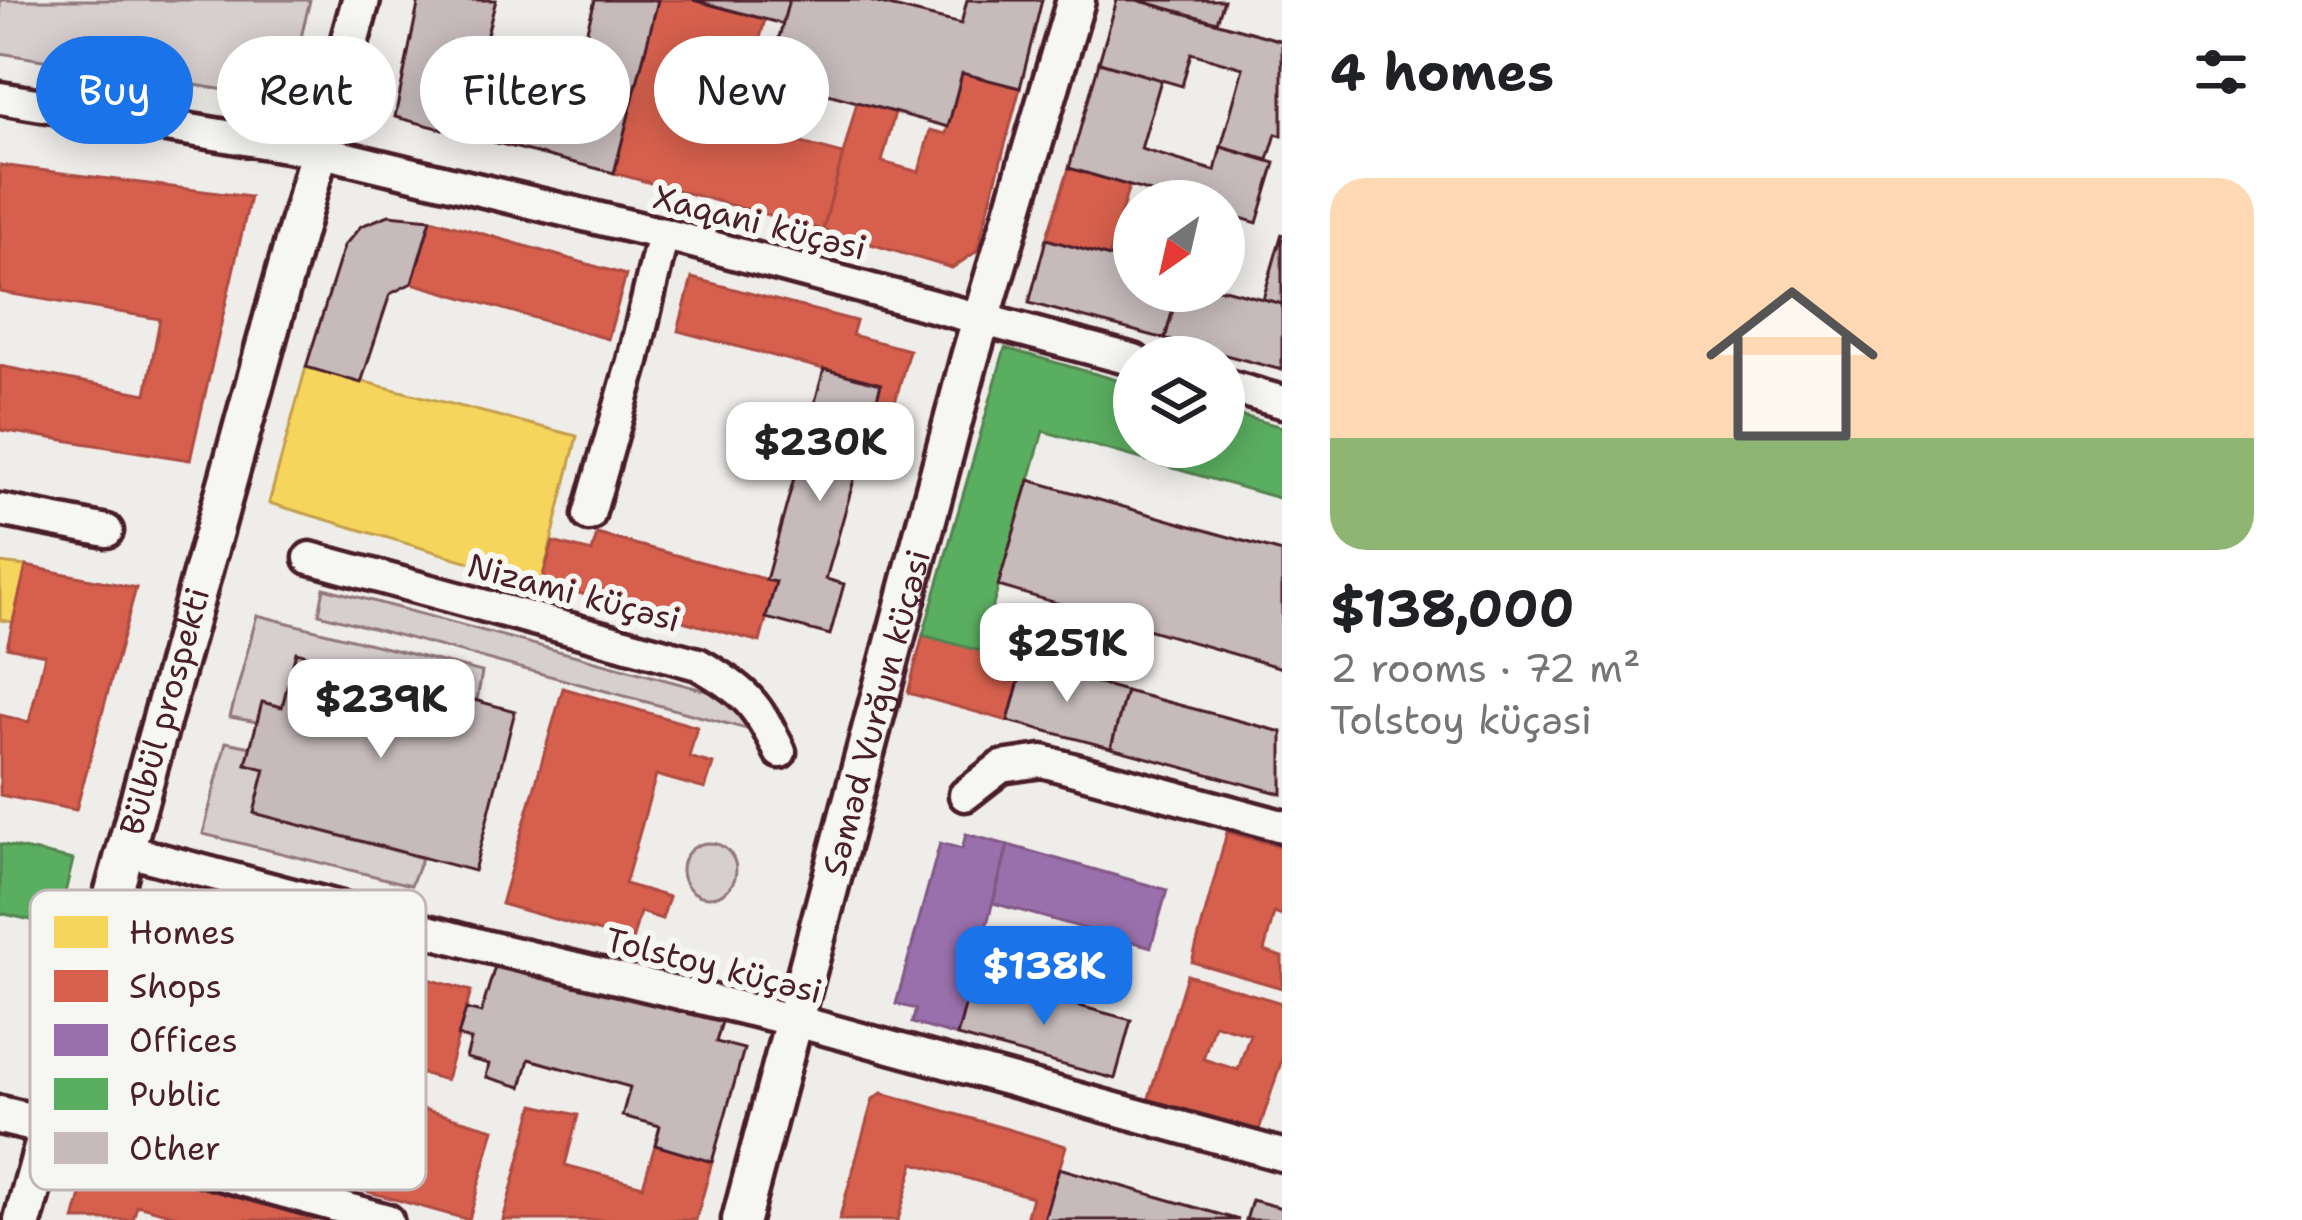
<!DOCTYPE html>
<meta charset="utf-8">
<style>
body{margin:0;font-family:"Shantell Sans",sans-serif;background:#f6f6f6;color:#202124;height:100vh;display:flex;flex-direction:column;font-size:45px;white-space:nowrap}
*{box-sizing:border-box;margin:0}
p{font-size:39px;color:#757577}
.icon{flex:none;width:66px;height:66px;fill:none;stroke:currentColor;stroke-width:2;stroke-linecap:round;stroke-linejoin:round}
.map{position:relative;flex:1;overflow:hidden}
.side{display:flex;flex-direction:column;background:#fff;width:1020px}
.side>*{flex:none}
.banner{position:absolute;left:36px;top:36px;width:1065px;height:108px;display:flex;gap:24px}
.needle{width:78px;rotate:214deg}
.tools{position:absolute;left:1113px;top:180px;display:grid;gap:24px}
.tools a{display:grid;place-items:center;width:132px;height:132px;border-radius:50%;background:#fff;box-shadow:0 6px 30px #0003;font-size:60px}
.price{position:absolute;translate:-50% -102px;padding:0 27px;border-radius:24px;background:#fff;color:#222;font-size:39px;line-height:78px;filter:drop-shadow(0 3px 6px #0008)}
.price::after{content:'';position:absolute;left:50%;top:72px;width:36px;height:27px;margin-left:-18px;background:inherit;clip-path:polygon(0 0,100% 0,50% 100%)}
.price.on{background:#1a73e8;color:#fff}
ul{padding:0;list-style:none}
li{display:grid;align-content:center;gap:24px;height:636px;padding:0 48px}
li+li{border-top:3px solid #e0e0e0}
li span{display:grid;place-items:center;height:372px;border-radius:36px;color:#555}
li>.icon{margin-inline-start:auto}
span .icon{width:216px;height:216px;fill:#fffc;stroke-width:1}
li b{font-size:51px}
h2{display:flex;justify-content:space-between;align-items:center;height:144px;padding:0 48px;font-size:51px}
.tag{padding:0 42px;border-radius:54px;background:#fff;box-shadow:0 6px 30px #0003;font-size:42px;line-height:108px}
.tag.on{background:#1a73e8;color:#fff}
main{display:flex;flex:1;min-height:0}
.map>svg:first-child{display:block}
</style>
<main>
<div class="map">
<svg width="1282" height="1220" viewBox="0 0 1282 1220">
<rect width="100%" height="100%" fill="#efedea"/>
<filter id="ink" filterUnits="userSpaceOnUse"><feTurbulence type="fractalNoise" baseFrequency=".00833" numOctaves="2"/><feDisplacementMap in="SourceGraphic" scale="24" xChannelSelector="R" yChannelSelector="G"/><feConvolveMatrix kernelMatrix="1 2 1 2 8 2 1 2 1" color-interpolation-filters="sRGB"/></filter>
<g filter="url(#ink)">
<g fill="#d7cfce" stroke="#90777c" stroke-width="3">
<polygon points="0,0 310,0 286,100 0,53"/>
<polygon points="324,588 733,698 762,733 319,614"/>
<polygon points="257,615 482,672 477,700 297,653 282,707 263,702 257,722 230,717"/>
<polygon points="226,742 251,747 246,764 265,769 254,813 422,858 411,885 203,834"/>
<circle cx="709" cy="870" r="27"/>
</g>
<g fill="#f6d55c" stroke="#c29e4d" stroke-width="3">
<polygon points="306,367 577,436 541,583 269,503"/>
<polygon points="0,563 26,566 13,622 0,620"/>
</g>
<g fill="#d6604d" stroke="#ac4c43" stroke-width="3" fill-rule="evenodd">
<path d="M 658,0 L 693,0 L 765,19 L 751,73 L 764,77 L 757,101 L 771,104 L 764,133 L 843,154 L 823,230 L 614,173 ZM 697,48 L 733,57 L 716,125 L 680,116 Z"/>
<polygon points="962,73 1020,88 977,251 952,268 823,230 857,102 895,112 882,162 919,172 930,130 946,134"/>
<polygon points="0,165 250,197 190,460 0,430 0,366 146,394 160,319 0,292"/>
<polygon points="1069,168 1129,186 1108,257 1046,239"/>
<polygon points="431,219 626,275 608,339 412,283"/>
<polygon points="692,278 856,321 852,335 909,350 894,406 876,402 881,384 678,331"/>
<polygon points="597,534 776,582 760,642 541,583 553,542 592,552"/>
<polygon points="26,566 136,588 76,810 0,795 0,715 29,722 45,655 7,647"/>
<polygon points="923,635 1024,662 1008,721 908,693"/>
<polygon points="563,688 697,727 689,757 713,764 705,789 656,775 625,884 669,897 662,919 640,912 632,941 501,904"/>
<polygon points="1227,832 1282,847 1282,916 1274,913 1264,951 1282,957 1282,988 1192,962"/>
<polygon points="212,918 471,991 446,1080 402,1068 409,1044 254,1000 226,1099 243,1103 229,1153 151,1131"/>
<path d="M 1187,975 L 1282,1003 L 1282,1059 L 1258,1133 L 1148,1101 ZM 1214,1024 L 1250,1034 L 1238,1070 L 1203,1059 Z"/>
<polygon points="255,1062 494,1129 469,1220 229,1153"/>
<polygon points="882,1093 1066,1146 1044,1220 1026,1219 1032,1197 914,1163 898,1220 839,1220 873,1099"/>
<polygon points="534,1105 578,1115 565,1165 643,1186 655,1145 712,1162 696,1220 503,1220"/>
<polygon points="93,1152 335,1220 192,1220 137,1205 133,1220 74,1220"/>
</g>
<g fill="#9970ab" stroke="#815885" stroke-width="3">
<polygon points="966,834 1008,845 957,1036 912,1023 916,1009 896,1004 940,843 962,849"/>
<polygon points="1008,845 1167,890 1151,947 993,903"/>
</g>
<g fill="#5aae61" stroke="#558351" stroke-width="3">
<polygon points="1005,348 1134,385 1134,447 1224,447 1224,411 1282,427 1282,499 1043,431 980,651 923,635"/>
<polygon points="0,844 73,860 57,926 0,913"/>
</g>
<g fill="#c6babb" stroke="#4a1f2b" stroke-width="3">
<polygon points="419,0 496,0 477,72 569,97 595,0 658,0 614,173 395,117"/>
<polygon points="693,0 789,0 783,24"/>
<polygon points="789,0 865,0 961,24 967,0 1042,0 1020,88 962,73 948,127 751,73 760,40 777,45"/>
<polygon points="1117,0 1137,0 1282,41 1282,136 1276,134 1268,160 1221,147 1243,68 1191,53 1182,86 1099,62"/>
<polygon points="1137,0 1224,0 1217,22"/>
<polygon points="1099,62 1161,80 1141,149 1215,171 1221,147 1275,163 1257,223 1224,213 1224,201 1181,201 1069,168"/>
<polygon points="389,215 431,219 412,283 390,294 361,383 306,367 344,246 361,226"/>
<polygon points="1282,233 1282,304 1263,299"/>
<polygon points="1046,239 1134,264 1134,291 1178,291 1165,339 1029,303"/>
<polygon points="1224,289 1282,304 1282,370 1165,339 1178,291"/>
<polygon points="824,369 881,384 826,579 844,584 830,635 766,618 776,582 766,580"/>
<polygon points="1029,480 1282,552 1282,668 998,586"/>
<polygon points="296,652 515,711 474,871 254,813 265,769 246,764 257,722 262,702 282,707"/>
<polygon points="1024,662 1126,691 1111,748 1008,721"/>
<polygon points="1126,691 1282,732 1282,794 1111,748"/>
<polygon points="498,956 723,1018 716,1042 744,1049 712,1162 655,1145 660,1126 622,1116 630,1087 529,1059 521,1087 486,1077 489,1064 466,1058 471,1040 458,1036 466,1009 481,1013"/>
<polygon points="973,977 1131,1020 1115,1079 957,1036"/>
<polygon points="1059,1168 1239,1220 1044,1220"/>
<polygon points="1252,1200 1282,1208 1282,1220 1246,1220"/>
</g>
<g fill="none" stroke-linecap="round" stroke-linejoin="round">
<g stroke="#4a1f2b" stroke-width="39">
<g id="minor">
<polyline points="0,98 322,152 663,234 1134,360"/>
<polyline points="1224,385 1282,402"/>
<polyline points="0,510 107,531"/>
<polyline points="589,515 633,361 663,234"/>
<path d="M 310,558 L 698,664 C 744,690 758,704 780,752"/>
<polyline points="965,795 1001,767 1042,761 1282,826"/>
<polyline points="128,851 484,946 796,1021 1282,1155"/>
<polyline points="50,1127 387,1220"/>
</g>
</g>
<g stroke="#4a1f2b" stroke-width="45">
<g id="major">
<polyline points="0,1115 50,1127"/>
<path id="s1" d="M 23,1220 L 361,0"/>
<path id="s2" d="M 741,1220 L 970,357 L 1076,0"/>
</g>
</g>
<use href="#minor" stroke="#f6f6f2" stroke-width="30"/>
<use href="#major" stroke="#f6f6f2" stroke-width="36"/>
</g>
</g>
<g text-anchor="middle" stroke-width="12" stroke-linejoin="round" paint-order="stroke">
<g font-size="33" fill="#4a1f2b" stroke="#f6f6f2">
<text transform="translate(760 222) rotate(14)" y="12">Xaqani küçəsi</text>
<text transform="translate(574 592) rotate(15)" y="12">Nizami küçəsi</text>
<text dy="12" stroke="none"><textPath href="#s1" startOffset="528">Bülbül prospekti</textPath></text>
<text dy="12" stroke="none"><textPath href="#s2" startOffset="525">Səməd Vurğun küçəsi</textPath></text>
<text transform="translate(714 965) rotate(14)" y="12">Tolstoy küçəsi</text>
</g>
</g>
<rect x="30" y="890" width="396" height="300" rx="18" fill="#f6f6f2" stroke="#c2b6b6" stroke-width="3"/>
<rect x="54" y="916" width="54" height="32" fill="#f6d55c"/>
<rect x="54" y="970" width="54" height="32" fill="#d6604d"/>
<rect x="54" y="1024" width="54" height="32" fill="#9970ab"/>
<rect x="54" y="1078" width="54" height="32" fill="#5aae61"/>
<rect x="54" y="1132" width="54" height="32" fill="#c6babb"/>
<g font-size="33" fill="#4a1f2b">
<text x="129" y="944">Homes</text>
<text x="129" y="998">Shops</text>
<text x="129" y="1052">Offices</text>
<text x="129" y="1106">Public</text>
<text x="129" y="1160">Other</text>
</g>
</svg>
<div class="tools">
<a><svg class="needle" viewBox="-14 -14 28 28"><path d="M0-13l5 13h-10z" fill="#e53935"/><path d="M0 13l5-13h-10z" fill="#757577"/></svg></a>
<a><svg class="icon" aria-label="layers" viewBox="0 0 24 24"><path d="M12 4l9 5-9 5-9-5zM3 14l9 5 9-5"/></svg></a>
</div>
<b class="price" style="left:820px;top:504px">$230K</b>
<b class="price" style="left:1067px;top:705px">$251K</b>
<b class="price" style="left:381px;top:761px">$239K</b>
<b class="price on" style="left:1044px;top:1028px">$138K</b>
<div class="banner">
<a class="tag on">Buy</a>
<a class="tag">Rent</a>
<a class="tag">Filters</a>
<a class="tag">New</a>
</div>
</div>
<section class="side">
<h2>4 homes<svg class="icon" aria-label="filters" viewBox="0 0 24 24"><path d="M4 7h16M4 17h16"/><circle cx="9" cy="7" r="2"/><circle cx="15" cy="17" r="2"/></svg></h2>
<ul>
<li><span style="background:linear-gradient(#ffd9b3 70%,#8fb573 0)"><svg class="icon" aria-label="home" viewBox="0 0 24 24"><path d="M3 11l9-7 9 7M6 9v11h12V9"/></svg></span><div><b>$138,000</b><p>2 rooms · 72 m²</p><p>Tolstoy küçəsi</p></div></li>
</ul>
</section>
</main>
